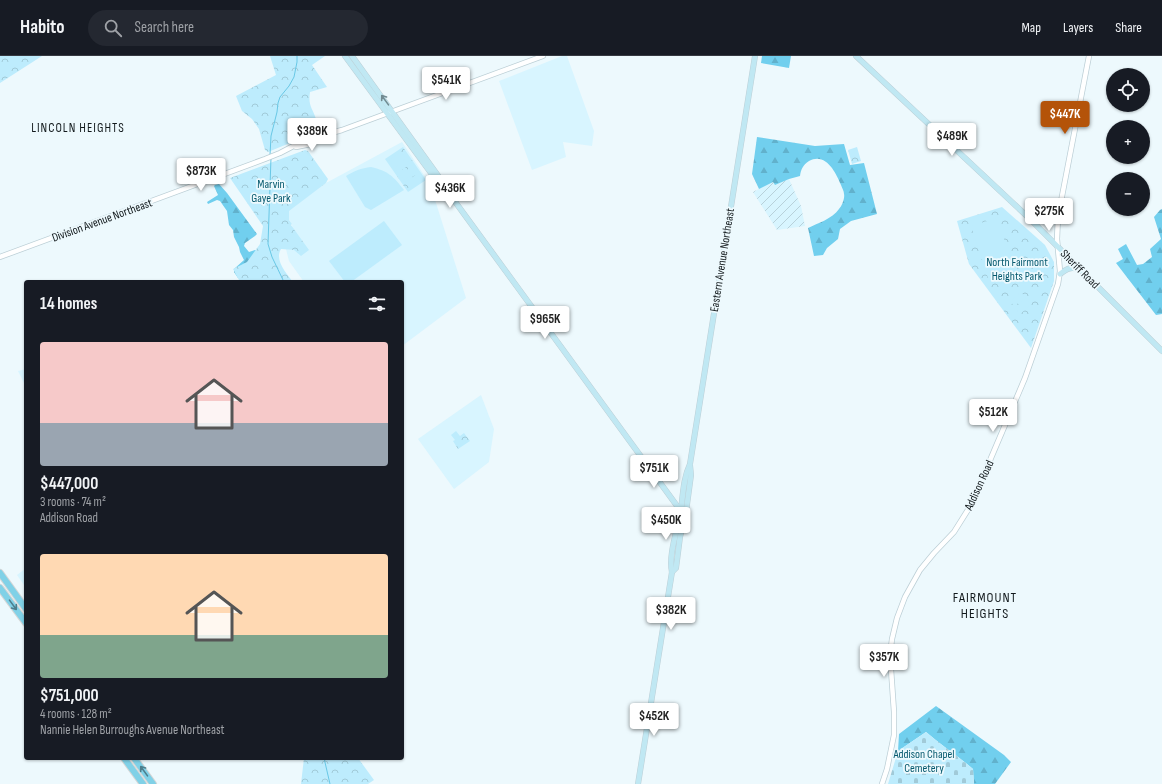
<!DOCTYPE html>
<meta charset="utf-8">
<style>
body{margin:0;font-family:"Sofia Sans Condensed",sans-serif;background:#242831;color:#f1f3f6;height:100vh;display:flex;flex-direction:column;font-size:15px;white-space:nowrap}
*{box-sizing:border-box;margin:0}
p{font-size:13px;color:#9ea1a6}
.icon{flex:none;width:22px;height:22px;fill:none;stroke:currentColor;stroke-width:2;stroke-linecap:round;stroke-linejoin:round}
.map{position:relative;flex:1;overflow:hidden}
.panel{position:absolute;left:24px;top:224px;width:380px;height:480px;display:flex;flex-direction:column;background:#171b24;border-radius:4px;box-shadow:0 1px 3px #0004}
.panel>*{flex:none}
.controls{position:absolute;left:1106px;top:12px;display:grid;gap:8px}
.controls a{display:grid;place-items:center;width:44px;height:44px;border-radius:50%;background:#171b24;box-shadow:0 1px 3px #0004;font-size:20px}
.price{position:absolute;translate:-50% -34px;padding:0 9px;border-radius:4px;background:#fff;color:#222;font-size:13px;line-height:26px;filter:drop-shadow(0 1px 2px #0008)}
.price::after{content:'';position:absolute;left:50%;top:24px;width:12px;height:9px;margin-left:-6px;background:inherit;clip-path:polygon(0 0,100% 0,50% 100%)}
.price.current{background:#b45309;color:#fff}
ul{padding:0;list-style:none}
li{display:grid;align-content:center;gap:8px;height:212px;padding:0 16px}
li span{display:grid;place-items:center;height:124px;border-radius:4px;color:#555}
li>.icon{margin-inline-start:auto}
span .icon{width:72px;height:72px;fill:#fffc;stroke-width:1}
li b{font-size:17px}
h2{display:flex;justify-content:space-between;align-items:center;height:48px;padding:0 16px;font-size:17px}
header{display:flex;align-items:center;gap:24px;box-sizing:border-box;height:56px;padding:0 20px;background:#171b24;border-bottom:1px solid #363941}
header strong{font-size:19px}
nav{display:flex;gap:22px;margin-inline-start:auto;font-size:14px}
.search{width:280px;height:36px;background:#242831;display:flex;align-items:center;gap:10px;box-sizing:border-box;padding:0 14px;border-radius:22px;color:#9ea1a6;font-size:15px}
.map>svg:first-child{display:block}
</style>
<header>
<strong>Habito</strong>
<div class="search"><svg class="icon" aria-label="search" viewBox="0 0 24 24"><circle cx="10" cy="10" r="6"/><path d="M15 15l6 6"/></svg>Search here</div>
<nav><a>Map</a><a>Layers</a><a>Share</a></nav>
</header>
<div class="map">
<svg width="1162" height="728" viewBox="0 0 1162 728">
<defs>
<pattern id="industrial-furrows" width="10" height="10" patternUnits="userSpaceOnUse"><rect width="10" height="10" fill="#d8f5ff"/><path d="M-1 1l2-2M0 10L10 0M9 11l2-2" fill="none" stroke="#b8d1da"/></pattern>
<pattern id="forest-firs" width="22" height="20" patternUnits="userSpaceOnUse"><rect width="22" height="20" fill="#71cfee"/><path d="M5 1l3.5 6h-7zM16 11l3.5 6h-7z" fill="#61b1cc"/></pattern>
<pattern id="cemetery-stones" width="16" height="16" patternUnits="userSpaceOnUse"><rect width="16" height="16" fill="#bdecfd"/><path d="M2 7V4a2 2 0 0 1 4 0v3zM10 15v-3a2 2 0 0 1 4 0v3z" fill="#a1cad8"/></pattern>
<pattern id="park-crowns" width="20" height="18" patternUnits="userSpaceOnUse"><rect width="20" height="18" fill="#bdecfd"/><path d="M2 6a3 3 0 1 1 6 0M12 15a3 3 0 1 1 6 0" fill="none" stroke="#a1cad8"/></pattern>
</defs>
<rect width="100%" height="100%" fill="#edf9fd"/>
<g fill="#d8f5ff">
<polygon points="562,0 567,0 594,75 592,90 563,86 566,101 532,114 499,25"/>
<polygon points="402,86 430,128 466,242 402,290 402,226 304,226 289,205 286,193 294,194 292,168 289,164 289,154 326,127"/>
<polygon points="26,313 26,331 18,315"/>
<polygon points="481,339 494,373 489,406 454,433 418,383"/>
<polygon points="26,512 26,532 17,519"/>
</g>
<polygon fill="url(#industrial-furrows)" points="789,123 801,150 805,170 777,174 753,136 771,126 773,126 775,129"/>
<g fill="url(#forest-firs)">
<polygon points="762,0 791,0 789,12 761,7"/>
<path d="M 757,81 L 815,90 L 844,88 L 850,109 L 864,107 L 877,158 L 851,165 L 840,173 L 838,183 L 827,192 L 823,199 L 814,200 L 808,172 C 818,167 832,163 839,153 C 842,150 845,142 844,138 C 844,135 842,132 841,129 C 836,117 826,96 809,105 C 803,109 801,113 800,120 L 789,123 L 775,129 L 773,126 L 759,133 L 752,118 Z"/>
<polygon points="219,128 227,137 257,178 255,180 245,187 244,190 249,196 255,194 260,195 238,222 234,216 234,213 244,204 240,196 239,191 234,181 233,174 229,169 227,155 220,145 217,144 208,148 207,146 218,139 214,130 215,129"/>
<polygon points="1162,153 1162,258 1156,259 1116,207 1123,203 1118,193 1126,188 1137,209 1143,208 1152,201 1150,193 1161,183 1154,161 1160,154"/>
<path d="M 936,650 L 1004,699 L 1011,706 L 995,728 L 974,728 L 973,713 C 958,700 941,689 926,676 L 898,695 L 899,678 Z"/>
</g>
<path fill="url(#cemetery-stones)" d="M 926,676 C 941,689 958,700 973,713 L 974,728 L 888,728 L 898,695 Z"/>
<g fill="url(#park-crowns)">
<polygon points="0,0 42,0 0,27"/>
<path d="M 270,0 L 325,0 L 312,9 L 327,31 L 310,36 C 308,50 312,51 316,63 L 308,66 L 312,78 L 268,96 L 265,94 L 259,73 L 252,63 L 242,55 L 236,40 L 276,19 Z"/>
<polygon points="403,91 426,124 408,136 385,103"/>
<polygon points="857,91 861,105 852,108 848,94"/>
<path d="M 305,94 L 308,95 L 328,123 L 326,127 L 289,155 L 289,164 L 292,168 L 291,169 L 309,194 L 301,200 L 294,194 L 281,193 C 274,204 287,218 293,226 L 240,226 L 233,213 L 247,206 L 260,188 L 263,170 L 230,122 Z"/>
<polygon points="1002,151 1045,189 1054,206 1054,225 1031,292 969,208 957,165"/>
<polygon points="456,375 460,380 464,377 470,385 458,393 453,385 455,384 451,379"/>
<polygon points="304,702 358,702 374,724 368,728 301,728"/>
</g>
<g fill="#bdecfd">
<polygon points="401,96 405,101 393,110 389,104"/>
<polygon points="406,103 410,108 398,117 395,111"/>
<polygon points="412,110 416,116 404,124 400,119"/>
<path d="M 371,111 C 388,115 393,120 404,134 L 371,154 L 365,151 L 346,120 C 354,115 361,112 371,111 Z"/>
<polygon points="417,118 421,123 409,132 405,126"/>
<polygon points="997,162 1016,219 990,228 971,170"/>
<polygon points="384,165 402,189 351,226 345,226 329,205"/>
<polygon points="1043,205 1048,213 1036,222 1030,215"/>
<polygon points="1021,236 1026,242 1014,250 1010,245"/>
<polygon points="1027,243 1031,249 1020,258 1015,252"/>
</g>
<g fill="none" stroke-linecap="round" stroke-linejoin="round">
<g stroke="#69c8e6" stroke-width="1">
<polyline points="270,99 271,80 277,56 278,47 280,41 289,30 294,21 297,6 297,0"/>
<polyline points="271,102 268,188 272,201 284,226"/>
<polyline points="324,702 330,728"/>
</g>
<g stroke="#bccfd6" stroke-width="6">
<g id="tertiary">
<polyline points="296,91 311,88 321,82"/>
<polyline points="0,201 265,103 280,97 303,85 342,74 543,0"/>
<polyline points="882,728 887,713 894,679 894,656 890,599 892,583 897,562 905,541 920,514 934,497 954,476 971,449 1025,322 1058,228 1060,215 1057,183 1058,161 1089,0"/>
</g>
</g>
<g stroke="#bccfd6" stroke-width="6">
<g id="secondary">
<polyline points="345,0 442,132 447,135"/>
<polyline points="352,0 444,128 448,136 680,454 686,456"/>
<polyline points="856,0 1030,163 1162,295"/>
<path d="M 1060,218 C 1068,212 1070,211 1080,213"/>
<polyline points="672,516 676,512 680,481 686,456 691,419 690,409"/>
<path d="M 638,728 L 672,516 C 668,499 678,472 681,454 C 683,439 683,423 690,408 L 755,0"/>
</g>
</g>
<g stroke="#d4d6d6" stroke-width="8">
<g id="primary">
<polyline points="0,517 26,553"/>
<polyline points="0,532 26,567"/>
<polyline points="124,702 143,728"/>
<polyline points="134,702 153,728"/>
</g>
</g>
<use href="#tertiary" stroke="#fff" stroke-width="4.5"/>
<use href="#secondary" stroke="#c0e8f3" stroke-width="5"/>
<use href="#primary" stroke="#80d1e7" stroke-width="6"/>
</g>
<defs><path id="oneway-shaft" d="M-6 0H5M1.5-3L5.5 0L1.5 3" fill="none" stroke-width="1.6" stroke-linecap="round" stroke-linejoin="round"/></defs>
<use stroke="#728b92" href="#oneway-shaft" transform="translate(385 44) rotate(-126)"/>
<g stroke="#4e7e8c">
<use href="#oneway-shaft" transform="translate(13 549) rotate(54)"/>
<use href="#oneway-shaft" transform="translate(144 715) rotate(-126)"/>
</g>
<g text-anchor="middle" stroke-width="3.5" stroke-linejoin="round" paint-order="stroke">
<g font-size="12" fill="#05596e" stroke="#edf9fd">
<text x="271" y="132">Marvin<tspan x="271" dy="14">Gaye Park</tspan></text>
<text x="1017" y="210">North Fairmont<tspan x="1017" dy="14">Heights Park</tspan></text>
<text x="924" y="702">Addison Chapel<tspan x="924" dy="14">Cemetery</tspan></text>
</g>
<g font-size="12" fill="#12191c" stroke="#edf9fd">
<text transform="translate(102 164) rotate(-20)" y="4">Division Avenue Northeast</text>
<text transform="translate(722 204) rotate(-81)" y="4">Eastern Avenue Northeast</text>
<text transform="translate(1080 213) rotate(45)" y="4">Sheriff Road</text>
<text transform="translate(979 429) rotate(-65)" y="4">Addison Road</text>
</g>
<g font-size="13" letter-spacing="1" fill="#12191c" stroke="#edf9fd">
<text x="78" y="76">LINCOLN HEIGHTS</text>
</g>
<g font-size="14" letter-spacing="1" fill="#12191c" stroke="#edf9fd">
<text x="985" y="546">FAIRMOUNT<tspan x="985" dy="16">HEIGHTS</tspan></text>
</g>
</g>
</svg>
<div class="controls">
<a><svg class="icon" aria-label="locate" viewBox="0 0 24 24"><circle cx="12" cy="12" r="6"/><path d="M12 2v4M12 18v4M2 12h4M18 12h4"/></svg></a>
<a>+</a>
<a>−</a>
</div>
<b class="price" style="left:446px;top:45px">$541K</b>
<b class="price current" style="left:1065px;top:79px">$447K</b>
<b class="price" style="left:312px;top:96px">$389K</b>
<b class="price" style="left:952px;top:101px">$489K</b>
<b class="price" style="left:201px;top:136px">$873K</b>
<b class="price" style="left:450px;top:153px">$436K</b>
<b class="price" style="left:1049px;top:176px">$275K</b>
<b class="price" style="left:545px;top:284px">$965K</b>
<b class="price" style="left:993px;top:377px">$512K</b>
<b class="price" style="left:654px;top:433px">$751K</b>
<b class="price" style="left:666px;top:485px">$450K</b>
<b class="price" style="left:671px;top:575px">$382K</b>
<b class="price" style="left:884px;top:622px">$357K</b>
<b class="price" style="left:654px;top:681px">$452K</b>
<section class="panel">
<h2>14 homes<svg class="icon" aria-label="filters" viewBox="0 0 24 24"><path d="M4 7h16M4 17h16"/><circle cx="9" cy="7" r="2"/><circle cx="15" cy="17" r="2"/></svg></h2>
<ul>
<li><span style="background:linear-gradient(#f6c9c9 65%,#9aa5b1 0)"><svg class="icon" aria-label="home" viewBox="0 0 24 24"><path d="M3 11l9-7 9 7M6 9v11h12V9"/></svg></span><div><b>$447,000</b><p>3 rooms · 74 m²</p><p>Addison Road</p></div></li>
<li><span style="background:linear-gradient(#ffd9b3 65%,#7fa58c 0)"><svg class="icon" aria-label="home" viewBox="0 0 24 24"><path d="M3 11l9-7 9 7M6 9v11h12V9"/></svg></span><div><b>$751,000</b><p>4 rooms · 128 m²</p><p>Nannie Helen Burroughs Avenue Northeast</p></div></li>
</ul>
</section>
</div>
